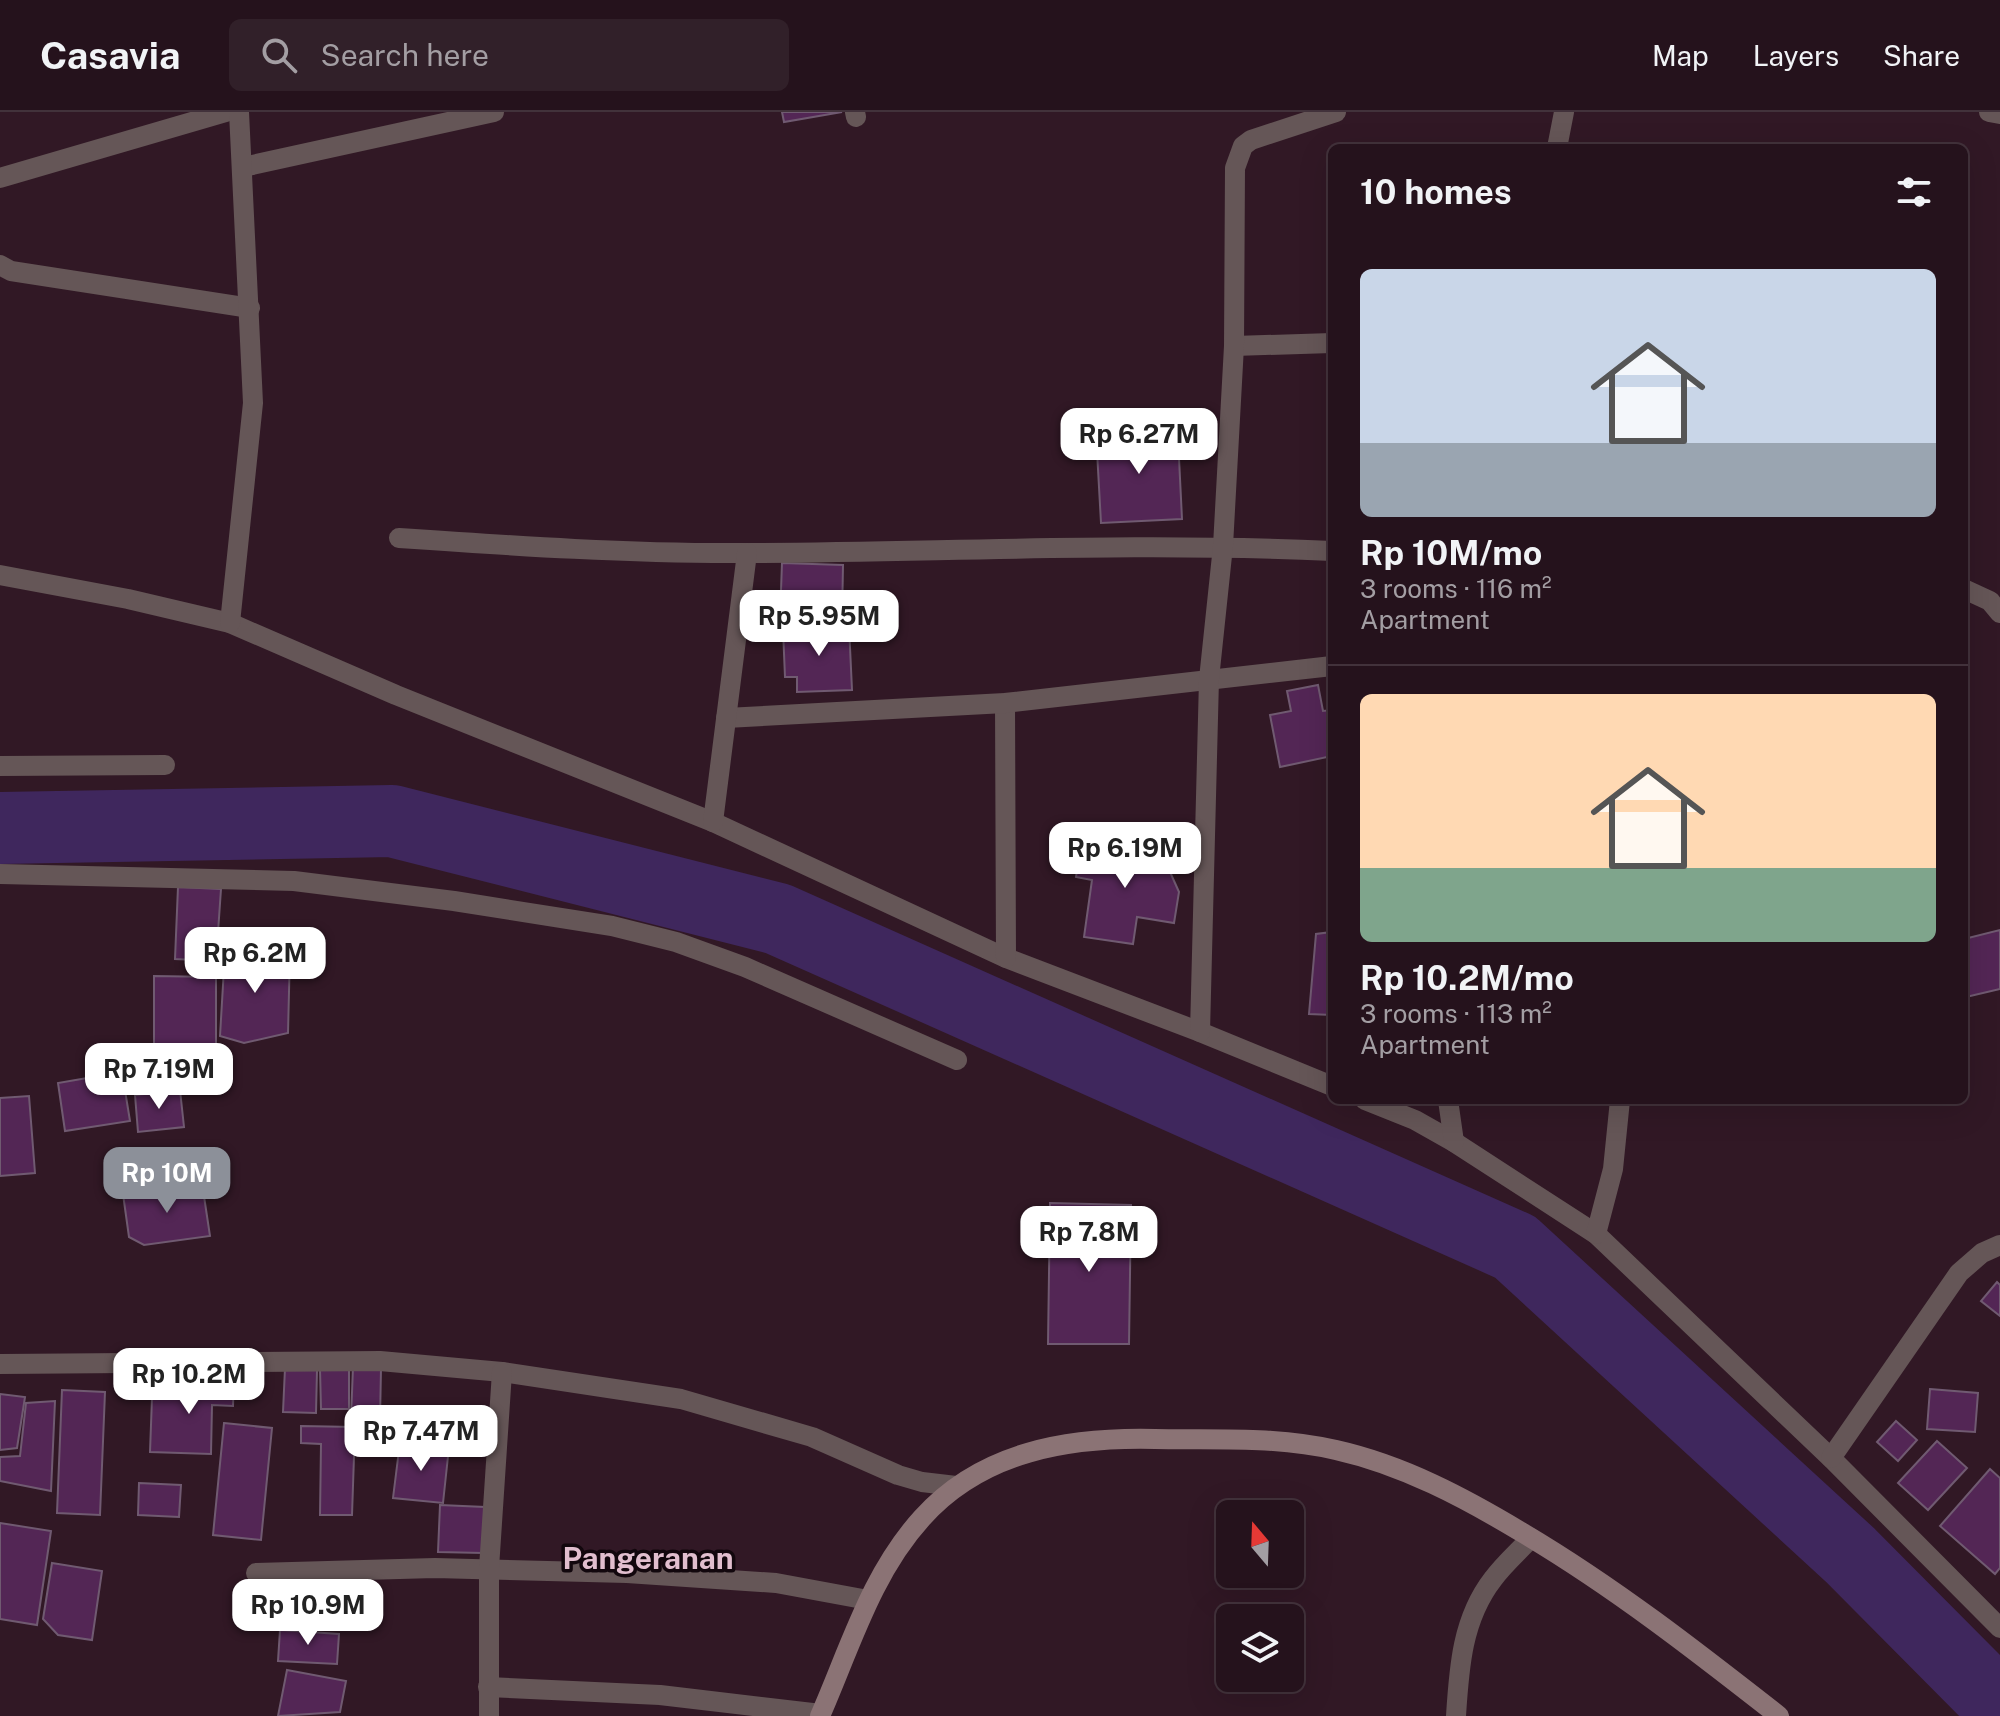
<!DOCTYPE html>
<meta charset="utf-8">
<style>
body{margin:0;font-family:"Public Sans",sans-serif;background:#312029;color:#f1f3f6;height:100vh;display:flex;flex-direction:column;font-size:30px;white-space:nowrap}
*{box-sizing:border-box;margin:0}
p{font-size:26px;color:#a39ea3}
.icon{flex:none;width:44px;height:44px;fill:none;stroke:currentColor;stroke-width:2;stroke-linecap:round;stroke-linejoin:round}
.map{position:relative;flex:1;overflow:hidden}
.drawer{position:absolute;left:1328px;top:32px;width:640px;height:960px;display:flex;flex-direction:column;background:#25121c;border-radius:12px;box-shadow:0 8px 32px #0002,0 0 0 2px #42323b}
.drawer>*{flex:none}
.needle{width:52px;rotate:341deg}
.controls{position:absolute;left:1216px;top:1388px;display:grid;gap:16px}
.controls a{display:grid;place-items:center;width:88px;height:88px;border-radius:12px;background:#25121c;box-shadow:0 8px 32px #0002,0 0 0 2px #42323b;font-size:40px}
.price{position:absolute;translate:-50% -68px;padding:0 18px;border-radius:16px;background:#fff;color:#222;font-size:26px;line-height:52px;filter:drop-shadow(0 2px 4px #0008)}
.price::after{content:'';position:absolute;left:50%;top:48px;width:24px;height:18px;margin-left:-12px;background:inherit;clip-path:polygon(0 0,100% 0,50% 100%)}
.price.current{background:#8c9099;color:#fff}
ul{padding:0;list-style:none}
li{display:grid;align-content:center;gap:16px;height:424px;padding:0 32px}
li+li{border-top:2px solid #42323b}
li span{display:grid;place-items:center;height:248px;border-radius:12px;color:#555}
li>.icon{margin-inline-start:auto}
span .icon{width:144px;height:144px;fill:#fffc;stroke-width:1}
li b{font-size:34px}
h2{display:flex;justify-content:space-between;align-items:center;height:96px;padding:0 32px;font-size:34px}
header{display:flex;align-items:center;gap:48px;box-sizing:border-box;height:112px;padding:0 40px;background:#25121c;border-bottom:2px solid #42323b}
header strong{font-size:38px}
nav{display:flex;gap:44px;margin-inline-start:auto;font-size:28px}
.search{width:560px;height:72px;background:#312029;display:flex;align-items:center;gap:20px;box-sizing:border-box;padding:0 28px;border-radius:12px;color:#a39ea3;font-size:30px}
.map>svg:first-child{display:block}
</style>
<header>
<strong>Casavia</strong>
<div class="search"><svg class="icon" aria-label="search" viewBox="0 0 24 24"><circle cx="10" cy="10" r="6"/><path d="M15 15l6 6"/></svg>Search here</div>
<nav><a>Map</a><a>Layers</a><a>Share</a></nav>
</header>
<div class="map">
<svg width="2000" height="1604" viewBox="0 0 2000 1604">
<rect width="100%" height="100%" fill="#311825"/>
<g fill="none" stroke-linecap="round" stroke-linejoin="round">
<polyline stroke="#3f275d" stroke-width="72" points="0,716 392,709 778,807 1515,1135 1850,1443 2000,1594"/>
</g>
<g fill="#532655" stroke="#705a71" stroke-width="2">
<polygon points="782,0 842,0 784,10"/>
<polygon points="1135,302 1147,328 1178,326 1182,407 1101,411 1097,339 1108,339 1108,314"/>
<polygon points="782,451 843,453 842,507 780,506"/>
<polygon points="849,514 852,578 797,580 797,565 785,565 783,517"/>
<polygon points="1318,573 1323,599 1332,598 1332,644 1280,655 1270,603 1291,599 1287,579"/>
<polygon points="1082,727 1154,738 1152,749 1166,751 1179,780 1174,811 1137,805 1133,832 1084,825 1092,768 1076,765"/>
<polygon points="178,775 221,777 216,849 175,847"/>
<polygon points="2000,818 2000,877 1966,885 1964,827"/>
<polygon points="1332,820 1332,903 1309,902 1316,822"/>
<polygon points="225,839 290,839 288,921 244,931 220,924"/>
<polygon points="154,864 216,865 216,934 154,933"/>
<polygon points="122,960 130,1009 65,1019 58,971"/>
<polygon points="180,978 184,1015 138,1020 135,983"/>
<polygon points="29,984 35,1061 0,1064 0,986"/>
<polygon points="202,1071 210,1124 144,1133 129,1125 123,1082"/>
<polygon points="1050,1091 1131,1093 1129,1232 1048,1232"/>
<polygon points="1997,1170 2000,1173 2000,1204 1981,1189"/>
<polygon points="353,1255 381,1256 380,1308 351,1306"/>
<polygon points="285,1256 317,1258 316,1301 283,1300"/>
<polygon points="320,1257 349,1257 349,1297 321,1297"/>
<polygon points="196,1265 234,1266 233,1294 212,1293 211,1342 150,1340 152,1286 187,1279"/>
<polygon points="1930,1277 1978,1281 1975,1320 1927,1317"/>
<polygon points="62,1278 105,1280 100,1403 57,1401"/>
<polygon points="0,1282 25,1285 17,1336 0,1338"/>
<polygon points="55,1289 51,1379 0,1369 0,1345 20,1344 26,1291"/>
<polygon points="1896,1309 1917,1328 1898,1349 1877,1330"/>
<polygon points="224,1311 272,1316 261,1428 213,1423"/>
<polygon points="301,1314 355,1315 352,1403 320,1403 321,1332 301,1331"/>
<polygon points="1937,1329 1967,1356 1928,1398 1898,1371"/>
<polygon points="400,1330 449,1335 443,1391 393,1386"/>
<polygon points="1990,1357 2000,1366 2000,1456 1995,1462 1940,1414"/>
<polygon points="139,1371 181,1373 179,1405 138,1403"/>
<polygon points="440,1393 485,1395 483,1441 438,1440"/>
<polygon points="0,1411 51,1419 37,1513 0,1507"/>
<polygon points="52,1451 102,1459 92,1528 58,1523 43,1507"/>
<polygon points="280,1518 339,1522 337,1552 278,1549"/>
<polygon points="287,1558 346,1569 340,1600 278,1604"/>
</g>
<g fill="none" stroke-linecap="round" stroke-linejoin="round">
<g stroke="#655657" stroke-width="20">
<polyline points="855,0 856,5"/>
<polyline points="1989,0 2000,2"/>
<polyline points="1557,36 1564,0"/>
<polyline points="243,55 494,0"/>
<polyline points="0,66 226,0"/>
<polyline points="0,153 11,159 250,196"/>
<polyline points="1234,234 1332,231"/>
<path d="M 399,426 C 516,434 633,442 750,441 C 944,440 1138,430 1332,439"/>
<polyline points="0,463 128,487 230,511 396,583 713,710 1006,846 1200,920 1332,974"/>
<polyline points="1964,477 1990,489 2000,501"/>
<polyline points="230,511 253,291 239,0"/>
<polyline points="1005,591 1006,846"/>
<polyline points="726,606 1005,591 1332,554"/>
<polyline points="0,654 165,653"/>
<polyline points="713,710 747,441"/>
<polyline points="0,762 294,769 454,789 612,814 676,830 745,855 957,948"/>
<polyline points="1200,920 1209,567 1223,434 1234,234 1235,56 1243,34 1251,28 1336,0"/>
<polyline points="1365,988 1415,1008 1454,1030 1596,1122 1831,1346 2000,1516"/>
<polyline points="1448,988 1454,1030"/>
<polyline points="1596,1122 1613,1057 1620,988"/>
<polyline points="0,1252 380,1249 502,1260 681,1287 812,1325 898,1363 922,1370 956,1374"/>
<polyline points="1831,1346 1959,1161 1982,1141 2000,1133"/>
<polyline points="256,1461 435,1456 627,1461 776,1471 868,1488"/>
<polyline points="488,1575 660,1583 821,1602"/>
<polyline points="489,1604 489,1456 502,1260"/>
<path d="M 1456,1604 C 1459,1556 1462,1507 1493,1467 C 1504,1452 1519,1439 1531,1426"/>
</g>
<path stroke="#8b7375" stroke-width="20" d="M 820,1604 C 850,1536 871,1462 922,1406 C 982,1339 1069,1325 1155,1327 C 1215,1328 1276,1324 1336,1338 C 1403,1353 1465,1386 1523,1421 C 1614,1475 1696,1539 1779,1604"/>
</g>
<g text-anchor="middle" stroke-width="7" stroke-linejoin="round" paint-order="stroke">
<g font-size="30" font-weight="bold" fill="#e1bece" stroke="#12070d">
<text x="648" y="1457">Pangeranan</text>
</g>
</g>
</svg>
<div class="controls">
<a><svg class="needle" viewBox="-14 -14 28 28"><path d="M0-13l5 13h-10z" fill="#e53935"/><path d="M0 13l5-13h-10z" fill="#a39ea3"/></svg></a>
<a><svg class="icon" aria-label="layers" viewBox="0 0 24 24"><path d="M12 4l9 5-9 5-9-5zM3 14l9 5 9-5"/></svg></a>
</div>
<b class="price" style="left:1139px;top:364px">Rp 6.27M</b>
<b class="price" style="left:819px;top:546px">Rp 5.95M</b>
<b class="price" style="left:1125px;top:778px">Rp 6.19M</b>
<b class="price" style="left:255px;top:883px">Rp 6.2M</b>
<b class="price" style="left:159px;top:999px">Rp 7.19M</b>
<b class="price current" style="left:167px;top:1103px">Rp 10M</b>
<b class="price" style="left:1089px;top:1162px">Rp 7.8M</b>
<b class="price" style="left:189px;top:1304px">Rp 10.2M</b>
<b class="price" style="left:421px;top:1361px">Rp 7.47M</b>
<b class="price" style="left:308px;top:1535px">Rp 10.9M</b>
<section class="drawer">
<h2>10 homes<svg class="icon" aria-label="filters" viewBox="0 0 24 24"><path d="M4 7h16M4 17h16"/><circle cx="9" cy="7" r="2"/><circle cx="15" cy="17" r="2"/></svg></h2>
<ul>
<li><span style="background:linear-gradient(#c9d6e8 70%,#9aa5b1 0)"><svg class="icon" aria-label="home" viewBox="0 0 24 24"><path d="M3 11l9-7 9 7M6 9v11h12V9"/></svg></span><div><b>Rp 10M/mo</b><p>3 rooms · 116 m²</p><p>Apartment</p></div></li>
<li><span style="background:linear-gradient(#ffd9b3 70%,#7fa58c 0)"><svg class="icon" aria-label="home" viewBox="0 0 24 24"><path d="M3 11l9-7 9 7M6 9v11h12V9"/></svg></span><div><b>Rp 10.2M/mo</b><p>3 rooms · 113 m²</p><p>Apartment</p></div></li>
</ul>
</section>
</div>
